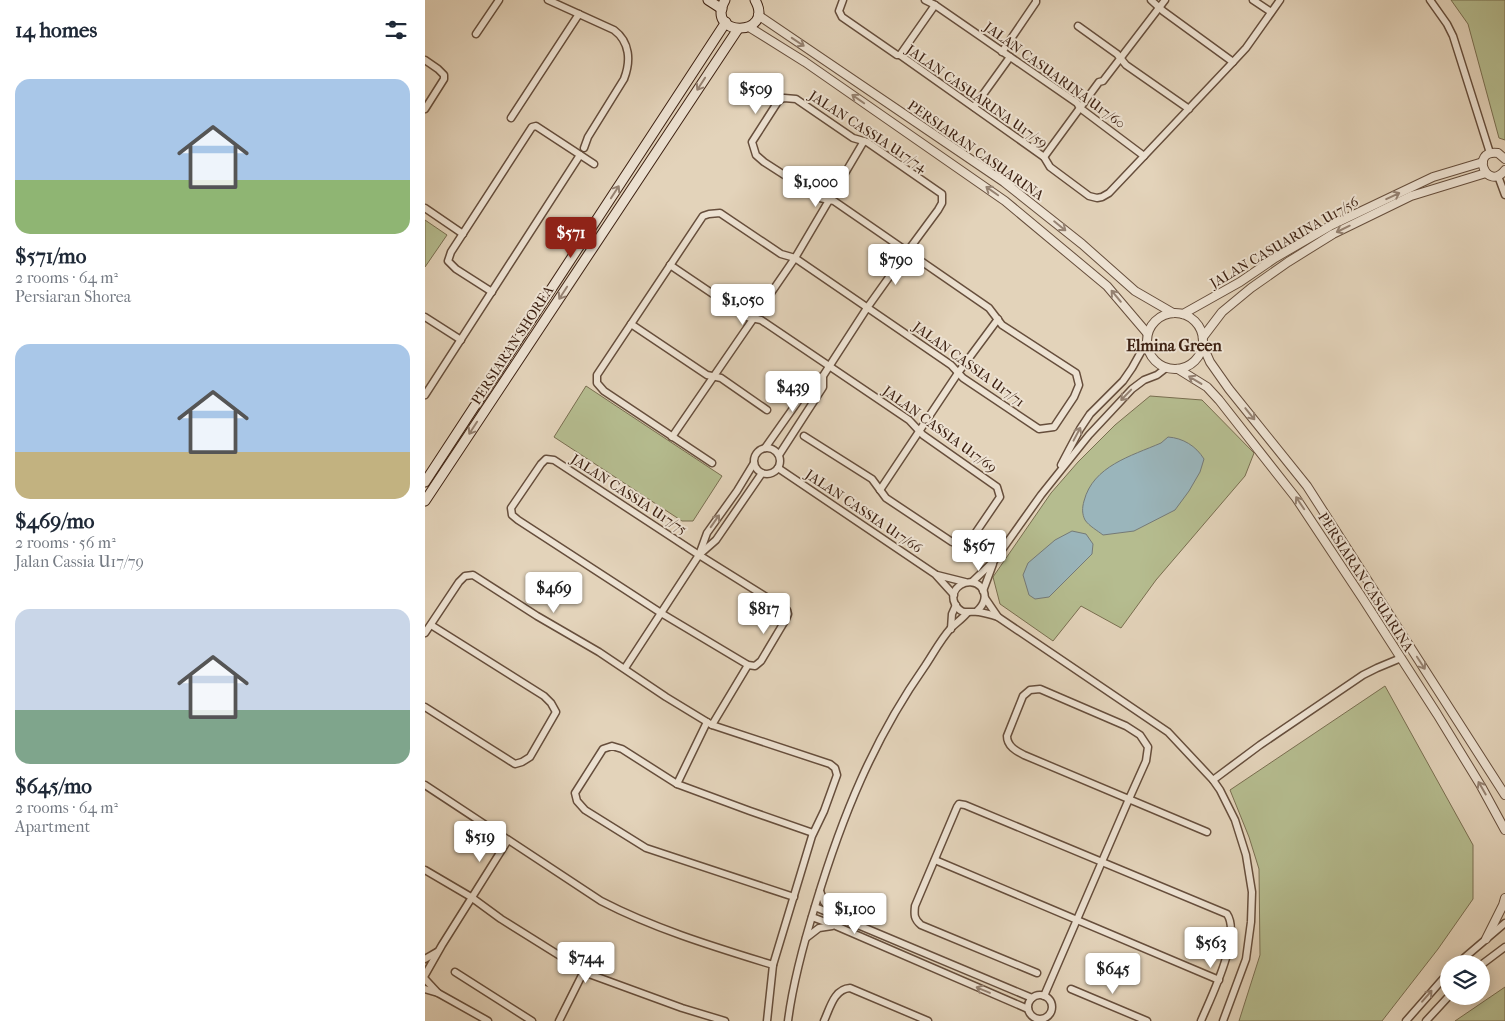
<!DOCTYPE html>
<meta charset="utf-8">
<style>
body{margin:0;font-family:"IM FELL French Canon",serif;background:#f2f2f3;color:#1f2937;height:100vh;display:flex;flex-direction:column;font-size:19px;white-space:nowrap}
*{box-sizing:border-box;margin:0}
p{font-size:16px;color:#747a83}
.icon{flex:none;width:28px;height:28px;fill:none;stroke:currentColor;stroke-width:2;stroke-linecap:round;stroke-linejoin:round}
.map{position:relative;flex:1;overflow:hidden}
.details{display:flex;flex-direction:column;background:#fff;width:425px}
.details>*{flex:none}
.fabs{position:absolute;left:1015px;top:955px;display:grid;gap:10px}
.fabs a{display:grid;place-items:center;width:50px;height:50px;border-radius:50%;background:#fff;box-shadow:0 2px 12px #0003;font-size:25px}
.price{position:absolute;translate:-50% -42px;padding:0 11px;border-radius:5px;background:#fff;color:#222;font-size:16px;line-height:32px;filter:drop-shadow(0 1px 2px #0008)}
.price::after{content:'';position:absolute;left:50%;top:30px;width:15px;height:11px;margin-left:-8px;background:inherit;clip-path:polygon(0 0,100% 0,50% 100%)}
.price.selected{background:#8f2418;color:#fff}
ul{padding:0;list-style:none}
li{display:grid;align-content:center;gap:10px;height:265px;padding:0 15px}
li span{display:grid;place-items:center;height:155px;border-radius:15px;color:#555}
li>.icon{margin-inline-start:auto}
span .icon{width:90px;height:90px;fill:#fffc;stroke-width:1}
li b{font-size:21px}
h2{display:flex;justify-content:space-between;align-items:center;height:60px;padding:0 15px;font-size:21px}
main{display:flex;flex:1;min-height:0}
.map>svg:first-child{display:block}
</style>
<main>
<section class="details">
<h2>14 homes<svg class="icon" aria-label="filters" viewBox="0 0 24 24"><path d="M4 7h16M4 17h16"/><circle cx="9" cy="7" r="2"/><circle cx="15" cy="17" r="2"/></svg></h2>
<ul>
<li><span style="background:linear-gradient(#a9c7e8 65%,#8fb573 0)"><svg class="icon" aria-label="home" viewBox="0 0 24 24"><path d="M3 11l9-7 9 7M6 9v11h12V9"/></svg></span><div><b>$571/mo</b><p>2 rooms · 64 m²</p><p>Persiaran Shorea</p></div></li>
<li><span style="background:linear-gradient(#a9c7e8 70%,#c2b280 0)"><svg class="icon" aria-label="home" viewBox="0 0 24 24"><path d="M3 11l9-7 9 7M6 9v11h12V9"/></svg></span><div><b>$469/mo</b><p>2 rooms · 56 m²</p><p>Jalan Cassia U17/79</p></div></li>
<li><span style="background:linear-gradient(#c9d6e8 65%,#7fa58c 0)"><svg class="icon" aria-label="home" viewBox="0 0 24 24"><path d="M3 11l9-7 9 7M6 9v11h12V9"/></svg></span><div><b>$645/mo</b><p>2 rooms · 64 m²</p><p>Apartment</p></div></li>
</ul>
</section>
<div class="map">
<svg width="1080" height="1021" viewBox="0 0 1080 1021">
<rect width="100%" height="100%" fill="#e3d3ba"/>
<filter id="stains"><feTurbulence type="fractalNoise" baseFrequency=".004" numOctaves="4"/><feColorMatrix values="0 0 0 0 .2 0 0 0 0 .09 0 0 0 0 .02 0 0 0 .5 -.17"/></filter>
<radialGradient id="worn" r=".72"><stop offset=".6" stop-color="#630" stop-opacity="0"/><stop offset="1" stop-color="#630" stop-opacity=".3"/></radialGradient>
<g fill="#b5bc8f" stroke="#796e50">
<polygon points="1026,0 1080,0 1080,140 1074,138 1043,24"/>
<polygon points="0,220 22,235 0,267"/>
<polygon points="161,386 297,476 268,521 257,521 129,437"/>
<polygon points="725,396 777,400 829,453 820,476 731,580 696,628 656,606 628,641 575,604 568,577 626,493 653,462 690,425"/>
<polygon points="960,686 1048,845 1048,899 1013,949 957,1021 814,1021 835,955 834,869 824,837 805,790"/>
<polygon points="1080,987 1080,1021 1030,1021"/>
</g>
<g fill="#9ab5bb" stroke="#757a77">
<path d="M 743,437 C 758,438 771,446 779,459 L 775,472 L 764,491 L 750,510 L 709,531 L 678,535 C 673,531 664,526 660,520 C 657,514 657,508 659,501 C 668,466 706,456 736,443 Z"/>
<polygon points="647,531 661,534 668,544 667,554 624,597 610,599 604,595 598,575 603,563 630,540"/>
</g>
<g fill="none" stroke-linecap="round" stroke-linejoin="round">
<g stroke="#664e3c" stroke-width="9">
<g id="minor">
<path d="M 123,0 L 189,30 C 205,42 206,61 199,79 L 163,137 L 159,148"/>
<polyline points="418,0 414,11 417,17 472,55 475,55 619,157 625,167 664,196 672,198 677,197 684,193 808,62 821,48 855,0"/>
<polyline points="500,0 510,5 652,103 655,108 719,156"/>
<polyline points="726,0 738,11 808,62"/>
<polyline points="828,0 846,12"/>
<polyline points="1005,0 1022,24 1028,36 1065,153"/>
<polyline points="653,26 692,54 701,65 764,109"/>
<polyline points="51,34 74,0"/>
<polyline points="577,52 611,2 611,0"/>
<polyline points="475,55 510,5"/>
<polyline points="0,60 13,69 19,75 19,79 0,109"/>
<polyline points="549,107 585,57"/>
<polyline points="86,118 154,14"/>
<polyline points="619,157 674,82 678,81 740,0"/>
<polyline points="1073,176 1080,195"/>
<polyline points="0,208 38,234"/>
<polyline points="245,265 322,317 336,320 484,420 498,435 572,487 575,497 545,541 534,544 527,542 461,498 447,479 379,436"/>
<polyline points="67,292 31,269 23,261 26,252 107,127 111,126 169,164"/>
<polyline points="0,317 36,340"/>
<polyline points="206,324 282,375 296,378 342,410"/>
<polyline points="0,395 155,155"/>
<polyline points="247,437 370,258 439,141"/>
<circle cx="342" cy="461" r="13"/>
<polyline points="340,448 388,380 398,376"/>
<polygon points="121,459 129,460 274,555 362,610 363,614 361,619 336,661 330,666 323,665 236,613 93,520 87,515 86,508 116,464"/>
<polyline points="287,463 179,391 172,383 172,375 278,216 284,214 295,213 356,254 370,258 526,365 538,378 614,429 629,427 649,397 654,385 651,373 577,325 564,308 409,201 395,198 339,162 331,155 327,142 354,100 359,98 371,99 428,138 442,142 517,194 517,203 513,210 482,252 442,308 398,376 398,387 354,455"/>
<polyline points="636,465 655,429 665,414 698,381 707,368 721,343"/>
<polyline points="353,468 510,574 529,595"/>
<polyline points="455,490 533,373 573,319"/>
<polyline points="275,554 291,540 337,473"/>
<polyline points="512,575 540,582"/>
<polyline points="547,582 569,561 616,495 664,435 707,389 719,380 732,375 741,368"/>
<polyline points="558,591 568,564"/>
<polyline points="560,598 573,617"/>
<path d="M 552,611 C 559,605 563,595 556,587 C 544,575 522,588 530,604 C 537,617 545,610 554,612 C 561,613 567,615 573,617 L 743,732 L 788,780 L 795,790 L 810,820 L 821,855 L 827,892 L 826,922 L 821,959 L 798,1021"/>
<polyline points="526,629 527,614 531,605"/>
<polyline points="0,633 34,582 40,576 48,575 112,616 174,652 241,697 287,725 405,764 410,768 412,775 399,811 387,836 348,965 342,1021"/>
<polyline points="200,668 274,555 282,533 312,491 329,463"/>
<polyline points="0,707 90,764 97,762 105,757 131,712 126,703 119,696 6,625"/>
<polyline points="282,722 252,784 325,811 388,833"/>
<polyline points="287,725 323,665"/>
<polyline points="788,780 835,745 938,675 952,668 976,658"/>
<polyline points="252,784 197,749 187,746 178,749 150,793 152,801 160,810 221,848 369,897"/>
<path d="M 0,785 L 176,901 C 230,929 290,947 348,965"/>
<polyline points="510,860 794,980"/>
<polyline points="0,870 46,897 76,919 164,974 257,1008 300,1021"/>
<polyline points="395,891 399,902 407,912"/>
<polyline points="390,907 607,998"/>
<polyline points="387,917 411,926 603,1009"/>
<polyline points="381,938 394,928 407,926"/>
<polyline points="0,959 12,952"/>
<polyline points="1032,964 1080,923"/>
<polyline points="1056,965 1080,947"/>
<polyline points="30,972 107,1021"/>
<path d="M 612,973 L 496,925 C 489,919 489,915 490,906 L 532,807 L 534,804 L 540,805 L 802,914 C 817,936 785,999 776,1021"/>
<polyline points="0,975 17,945 83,840"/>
<polyline points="0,979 13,993"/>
<polyline points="0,989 13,993 63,1021"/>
<polyline points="646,989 722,1021"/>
<circle cx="615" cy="1007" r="12"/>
<path d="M 619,996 L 704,799 L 721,761 L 723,747 L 715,735 L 701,726 L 615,689 L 605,690 L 598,696 L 582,736 C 582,746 591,751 599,755 L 782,832"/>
<polyline points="134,1021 159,971"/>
<path d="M 363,1021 C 368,981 379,942 391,903 C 417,817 448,740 500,666 C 508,654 516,639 526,628 C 531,623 537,619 542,613"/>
<path d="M 399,1021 C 405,1008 409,989 425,988 L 503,1021"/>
<polyline points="981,1021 1024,972"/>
<polyline points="1001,1021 1024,996"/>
</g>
</g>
<g stroke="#664e3c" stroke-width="10">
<g id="tertiary">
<polyline points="333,15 579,182 657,244 710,291 748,313"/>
<polyline points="324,27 380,62 580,201 682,286 722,333"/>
<path d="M 1080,159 L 1073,153 C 1044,149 1062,193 1080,170"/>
<circle cx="750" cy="341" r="28"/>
<polyline points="758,314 815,282 850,258 905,226 1008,177 1058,162"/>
<polyline points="778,337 797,312 826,288 863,262 908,234 986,196 1061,173"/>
<polyline points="778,346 785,362 804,389 882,486 1080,795"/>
<polyline points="753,369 782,387 794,400 871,498 938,599 1012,714 1056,786 1080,830"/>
<polyline points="1061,939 1078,905 1080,898"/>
</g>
</g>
<g stroke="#3d2112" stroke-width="11">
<g id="secondary">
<polyline points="283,0 297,9"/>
<path d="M 300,0 C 279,38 351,37 330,0"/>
<polyline points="0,482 301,22"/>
<polyline points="0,501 313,29"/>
</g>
</g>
<use href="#minor" stroke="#ede2d2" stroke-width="6"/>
<use href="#tertiary" stroke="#ede2d2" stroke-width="8"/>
<use href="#secondary" stroke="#ede2d2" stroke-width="9"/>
</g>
<defs><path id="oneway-shaft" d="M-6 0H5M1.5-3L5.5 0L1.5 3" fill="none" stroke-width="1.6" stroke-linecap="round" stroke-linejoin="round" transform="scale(1.25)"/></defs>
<g stroke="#958272">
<use href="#oneway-shaft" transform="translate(373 42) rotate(34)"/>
<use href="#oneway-shaft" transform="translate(276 84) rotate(123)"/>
<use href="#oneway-shaft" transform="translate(433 99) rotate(-145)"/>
<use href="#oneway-shaft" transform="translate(567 191) rotate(-145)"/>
<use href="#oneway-shaft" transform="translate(190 192) rotate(-57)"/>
<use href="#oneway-shaft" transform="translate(968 196) rotate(-25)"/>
<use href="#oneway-shaft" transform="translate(635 226) rotate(39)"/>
<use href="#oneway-shaft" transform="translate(918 229) rotate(154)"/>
<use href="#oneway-shaft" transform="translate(138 293) rotate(123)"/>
<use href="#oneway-shaft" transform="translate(691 296) rotate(-130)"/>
<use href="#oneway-shaft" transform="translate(770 380) rotate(-149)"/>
<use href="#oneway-shaft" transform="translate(701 395) rotate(134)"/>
<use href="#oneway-shaft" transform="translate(825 414) rotate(51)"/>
<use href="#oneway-shaft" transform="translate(48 428) rotate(123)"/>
<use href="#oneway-shaft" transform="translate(652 434) rotate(-62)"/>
<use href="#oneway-shaft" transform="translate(875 503) rotate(-124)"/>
<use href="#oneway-shaft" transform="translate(290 521) rotate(-55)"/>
<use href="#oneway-shaft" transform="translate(996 663) rotate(57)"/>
<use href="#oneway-shaft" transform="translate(1057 788) rotate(-120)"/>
<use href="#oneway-shaft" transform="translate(558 990) rotate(-157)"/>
<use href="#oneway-shaft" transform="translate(1002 996) rotate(-49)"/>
</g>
<g text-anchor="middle" stroke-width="4" stroke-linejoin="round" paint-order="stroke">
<g font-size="14" fill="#3d2112" stroke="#ede2d2">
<text transform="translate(630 75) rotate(36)" y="5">JALAN CASUARINA U17/60</text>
<text transform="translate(552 96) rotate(35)" y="5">JALAN CASUARINA U17/59</text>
<text transform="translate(443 131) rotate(33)" y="5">JALAN CASSIA U17/74</text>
<text transform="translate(551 150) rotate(35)" y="5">PERSIARAN CASUARINA</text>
<text transform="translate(859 242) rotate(-30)" y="5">JALAN CASUARINA U17/56</text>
<text transform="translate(87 345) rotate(-57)" y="5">PERSIARAN SHOREA</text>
<text transform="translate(544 364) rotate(36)" y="5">JALAN CASSIA U17/71</text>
<text transform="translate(515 429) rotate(36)" y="5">JALAN CASSIA U17/69</text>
<text transform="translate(204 494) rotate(33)" y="5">JALAN CASSIA U17/75</text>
<text transform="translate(439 511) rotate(34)" y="5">JALAN CASSIA U17/66</text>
<text transform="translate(941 582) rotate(57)" y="5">PERSIARAN CASUARINA</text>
</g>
<g font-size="16" font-weight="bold" fill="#3d2112" stroke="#ede2d2">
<text x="749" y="351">Elmina Green</text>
</g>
</g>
<rect width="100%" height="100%" filter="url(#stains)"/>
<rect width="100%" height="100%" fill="url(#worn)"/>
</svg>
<div class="fabs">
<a><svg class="icon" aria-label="layers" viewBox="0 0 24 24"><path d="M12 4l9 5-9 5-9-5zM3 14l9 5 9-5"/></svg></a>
</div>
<b class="price" style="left:331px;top:115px">$509</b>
<b class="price" style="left:391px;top:208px">$1,000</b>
<b class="price selected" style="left:146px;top:259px">$571</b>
<b class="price" style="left:471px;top:286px">$790</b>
<b class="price" style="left:318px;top:326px">$1,050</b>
<b class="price" style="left:368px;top:413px">$439</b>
<b class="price" style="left:554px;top:572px">$567</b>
<b class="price" style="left:129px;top:614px">$469</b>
<b class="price" style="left:339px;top:635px">$817</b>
<b class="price" style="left:55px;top:863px">$519</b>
<b class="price" style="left:430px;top:935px">$1,100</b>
<b class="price" style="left:786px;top:969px">$563</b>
<b class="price" style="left:161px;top:984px">$744</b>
<b class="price" style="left:688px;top:995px">$645</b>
</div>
</main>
